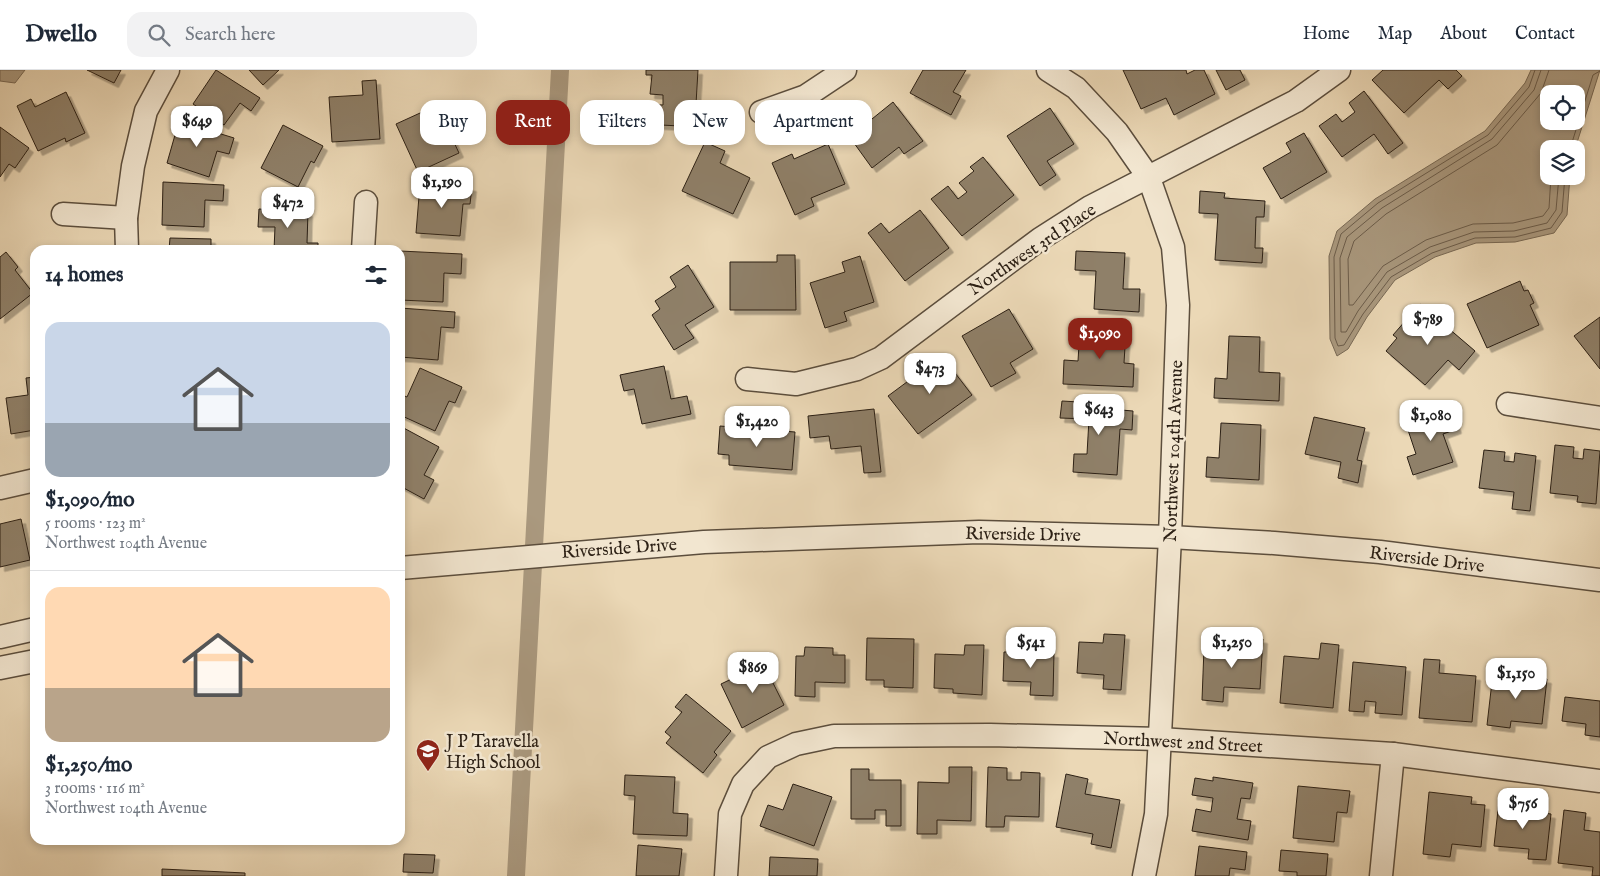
<!DOCTYPE html>
<meta charset="utf-8">
<style>
body{margin:0;font-family:"IM FELL English",serif;background:#f2f2f3;color:#1f2937;height:100vh;display:flex;flex-direction:column;font-size:19px;white-space:nowrap}
*{box-sizing:border-box;margin:0}
p{font-size:16px;color:#747a83}
.icon{flex:none;width:28px;height:28px;fill:none;stroke:currentColor;stroke-width:2;stroke-linecap:round;stroke-linejoin:round}
.map{position:relative;flex:1;overflow:hidden}
.panel{position:absolute;left:30px;top:175px;width:375px;height:600px;display:flex;flex-direction:column;background:#fff;border-radius:15px;box-shadow:0 2px 8px #0003}
.panel>*{flex:none}
.top-card{position:absolute;left:420px;top:30px;width:475px;height:45px;display:flex;gap:10px}
.fabs{position:absolute;left:1540px;top:15px;display:grid;gap:10px}
.fabs a{display:grid;place-items:center;width:45px;height:45px;border-radius:10px;background:#fff;box-shadow:0 2px 8px #0003;font-size:25px}
.price{position:absolute;translate:-50% -42px;padding:0 11px;border-radius:10px;background:#fff;color:#222;font-size:16px;line-height:32px;filter:drop-shadow(0 1px 2px #0008)}
.price::after{content:'';position:absolute;left:50%;top:30px;width:15px;height:11px;margin-left:-8px;background:inherit;clip-path:polygon(0 0,100% 0,50% 100%)}
.price.current{background:#8f2418;color:#fff}
ul{padding:0;list-style:none}
li{display:grid;align-content:center;gap:10px;height:265px;padding:0 15px}
li+li{border-top:1px solid #e0e1e3}
li span{display:grid;place-items:center;height:155px;border-radius:15px;color:#555}
li>.icon{margin-inline-start:auto}
span .icon{width:90px;height:90px;fill:#fffc;stroke-width:1}
li b{font-size:21px}
h2{display:flex;justify-content:space-between;align-items:center;height:60px;padding:0 15px;font-size:21px}
.tag{padding:0 18px;border-radius:15px;background:#fff;box-shadow:0 2px 8px #0003;font-size:18px;line-height:45px}
.tag.current{background:#8f2418;color:#fff}
header{display:flex;align-items:center;gap:30px;box-sizing:border-box;height:70px;padding:0 25px;background:#fff;border-bottom:1px solid #e0e1e3}
header strong{font-size:24px}
nav{display:flex;gap:28px;margin-inline-start:auto;font-size:18px}
.search{width:350px;height:45px;background:#f2f2f3;display:flex;align-items:center;gap:12px;box-sizing:border-box;padding:0 18px;border-radius:15px;color:#747a83;font-size:19px}
.map>svg:first-child{display:block}
</style>
<header>
<strong>Dwello</strong>
<div class="search"><svg class="icon" aria-label="search" viewBox="0 0 24 24"><circle cx="10" cy="10" r="6"/><path d="M15 15l6 6"/></svg>Search here</div>
<nav><a>Home</a><a>Map</a><a>About</a><a>Contact</a></nav>
</header>
<div class="map">
<svg width="1600" height="806" viewBox="0 0 1600 806">
<defs>
<filter id="shadow"><feDropShadow dx="4.5" dy="4.5" stdDeviation="0" flood-color="#0004"/></filter>
</defs>
<rect width="100%" height="100%" fill="#ebd8b6"/>
<filter id="stains"><feTurbulence type="fractalNoise" baseFrequency=".004" numOctaves="4"/><feColorMatrix values="0 0 0 0 .2 0 0 0 0 .09 0 0 0 0 .02 0 0 0 .5 -.17"/></filter>
<radialGradient id="worn" r=".72"><stop offset=".6" stop-color="#630" stop-opacity="0"/><stop offset="1" stop-color="#630" stop-opacity=".3"/></radialGradient>
<g fill="#aa997f" stroke="#786955" fill-rule="evenodd">
<polygon points="0,0 25,0 15,13 0,11"/>
<path d="M 1531,0 L 1600,0 L 1575,79 L 1549,79 L 1549,106 L 1570,106 L 1567,145 L 1554,163 L 1515,172 L 1476,173 L 1435,187 L 1395,210 L 1367,247 L 1348,279 L 1337,286 L 1330,269 L 1329,186 L 1337,161 L 1375,129 L 1485,61 L 1525,13 ZM 1549,24 L 1576,24 L 1576,51 L 1549,51 Z"/>
</g>
<g fill="none" stroke-linecap="round" stroke-linejoin="round">
<g stroke="#6b5c4a" stroke-width="1">
<polyline points="1535,0 1529,17 1488,65 1378,133 1341,164 1334,187 1335,268 1338,276 1344,275 1363,244 1391,207 1432,183 1475,168 1515,167 1551,158 1562,142 1565,106"/>
<polyline points="1541,0 1534,20 1492,69 1382,138 1347,167 1340,188 1341,262 1346,262 1358,241 1387,202 1430,177 1474,162 1514,161 1547,153 1556,140 1559,106"/>
<polyline points="1549,0 1541,23 1497,75 1386,144 1354,171 1348,189 1349,235 1353,235 1383,196 1426,170 1473,154 1513,153 1543,146 1549,138 1551,106"/>
<polyline points="1570,79 1593,5 1600,1"/>
</g>
<polyline stroke="#aa997f" stroke-width="18" points="516,806 560,0"/>
</g>
<g fill="#8f8069" stroke="#2c2015" filter="url(#shadow)">
<polygon points="87,0 121,0 114,13"/>
<polygon points="216,0 260,28 251,41 240,33 224,55 193,34"/>
<polygon points="249,0 279,0 263,15"/>
<polygon points="646,0 698,0 696,34 701,35 700,57 641,54 642,34 663,35 663,25 650,24 652,5 646,5"/>
<polygon points="923,0 966,0 953,22 961,26 951,45 910,23"/>
<polygon points="1123,0 1186,0 1187,4 1195,0 1204,0 1215,24 1174,45 1166,28 1141,39"/>
<polygon points="1216,0 1240,0 1245,10 1226,20"/>
<polygon points="1383,0 1456,0 1462,6 1448,19 1439,10 1404,43 1372,10"/>
<polygon points="376,10 380,69 332,72 329,27 363,25 362,11"/>
<polygon points="1364,21 1403,73 1388,84 1374,64 1342,87 1319,56 1336,44 1342,52 1355,42 1349,33"/>
<polygon points="66,22 85,63 66,72 65,68 38,81 17,36 31,29 35,37"/>
<polygon points="893,32 923,71 904,84 899,77 872,98 836,48 854,35 867,53"/>
<polygon points="442,33 450,50 445,53 459,83 418,102 396,54"/>
<polygon points="1050,38 1074,74 1047,91 1056,105 1040,116 1007,66"/>
<polygon points="179,51 234,68 229,84 217,81 209,107 167,93"/>
<polygon points="283,55 323,76 314,93 311,91 298,117 261,98"/>
<polygon points="0,57 29,78 15,98 9,94 0,107"/>
<polygon points="1304,63 1327,102 1281,129 1263,98 1291,82 1286,73"/>
<polygon points="705,72 725,81 720,93 750,108 733,144 682,121"/>
<polygon points="828,74 845,114 811,128 814,136 795,145 772,93 792,84 794,89"/>
<polygon points="983,87 1014,125 962,166 931,129 948,116 958,129 967,122 959,113 974,101 970,97"/>
<polygon points="163,112 224,115 223,131 205,130 204,157 162,155"/>
<polygon points="420,114 472,117 470,134 463,134 460,166 416,163"/>
<polygon points="1200,121 1225,123 1224,128 1265,131 1264,147 1256,147 1255,178 1263,178 1262,193 1215,190 1218,144 1199,143"/>
<polygon points="259,139 308,142 307,173 318,173 318,180 274,180 275,157 258,157"/>
<polygon points="920,140 949,178 905,211 868,163 881,153 889,163"/>
<polygon points="170,168 211,169 211,180 169,180"/>
<polygon points="400,181 462,184 461,204 444,203 443,232 400,230"/>
<polygon points="1076,181 1125,183 1123,219 1140,219 1139,242 1094,239 1096,201 1075,200"/>
<polygon points="6,182 18,197 15,200 33,223 0,249 0,187"/>
<polygon points="777,185 795,185 796,240 730,240 730,192 777,192"/>
<polygon points="860,186 874,232 844,242 847,251 825,258 810,213 845,202 842,192"/>
<polygon points="688,195 714,237 685,255 694,268 674,280 652,245 660,239 655,231 676,217 670,207"/>
<polygon points="1520,211 1524,221 1528,220 1534,233 1530,235 1539,255 1487,278 1467,234"/>
<polygon points="1420,234 1475,281 1459,300 1448,290 1425,315 1386,281 1397,268 1393,265"/>
<polygon points="400,238 455,242 454,258 441,257 438,290 400,287"/>
<polygon points="1009,239 1033,279 1010,293 1016,303 991,317 962,266"/>
<polygon points="1600,247 1600,299 1574,266"/>
<polygon points="1080,258 1126,260 1124,293 1134,294 1133,317 1063,314 1064,290 1078,291"/>
<polygon points="1229,266 1260,267 1259,302 1280,303 1279,331 1214,328 1215,308 1227,309"/>
<polygon points="942,286 972,325 918,364 888,326"/>
<polygon points="664,296 671,329 687,326 691,344 642,354 634,319 624,321 620,305"/>
<polygon points="420,298 462,317 455,333 449,331 435,361 400,345 400,324 407,327"/>
<polygon points="35,307 35,360 11,364 6,328 28,325 26,308"/>
<polygon points="1062,331 1097,333 1097,338 1133,341 1132,360 1120,359 1117,405 1073,402 1074,384 1087,384 1089,349 1060,348"/>
<polygon points="874,339 881,402 864,403 861,376 831,379 829,366 810,368 808,346"/>
<polygon points="1450,340 1457,359 1443,364 1453,392 1413,405 1407,387 1416,384 1406,354"/>
<polygon points="1314,347 1365,358 1357,390 1362,391 1358,413 1338,408 1341,392 1305,384"/>
<polygon points="1221,353 1261,355 1259,410 1206,407 1207,387 1219,388"/>
<polygon points="400,356 439,377 424,405 434,410 424,429 400,416"/>
<polygon points="720,356 795,362 792,400 729,395 729,385 718,384"/>
<polygon points="1555,375 1574,377 1573,388 1583,389 1584,379 1600,381 1596,434 1577,432 1578,426 1550,423"/>
<polygon points="1484,380 1505,382 1504,391 1514,392 1515,383 1536,386 1530,441 1512,439 1514,422 1479,418"/>
<polygon points="35,441 35,467 31,442"/>
<polygon points="21,449 30,490 0,497 0,454"/>
<polygon points="1104,564 1125,565 1121,620 1103,619 1104,605 1077,603 1079,572 1103,573"/>
<polygon points="867,568 914,569 913,618 884,617 884,610 866,610"/>
<polygon points="1243,568 1263,569 1260,619 1224,617 1223,632 1202,630 1204,578 1243,580"/>
<polygon points="1321,573 1339,575 1333,638 1280,633 1284,586 1319,589"/>
<polygon points="965,575 984,575 982,625 953,623 953,619 934,618 935,584 964,585"/>
<polygon points="1016,575 1043,576 1043,583 1054,583 1053,626 1030,625 1031,612 1003,611 1004,582 1015,582"/>
<polygon points="805,577 833,578 833,585 845,585 845,613 815,612 815,627 795,626 796,586 804,586"/>
<polygon points="760,587 784,635 742,658 721,614 748,601 744,595"/>
<polygon points="1424,589 1440,590 1439,603 1476,606 1472,652 1419,648"/>
<polygon points="1353,592 1406,597 1402,645 1375,643 1376,632 1365,631 1364,642 1349,641"/>
<polygon points="1493,603 1547,609 1542,654 1511,651 1510,658 1487,655"/>
<polygon points="686,624 731,661 714,682 717,685 703,703 666,673 671,667 665,662 682,642 675,637"/>
<polygon points="1565,627 1600,631 1600,667 1585,665 1586,654 1562,651"/>
<polygon points="949,697 972,697 971,751 937,750 937,764 917,764 918,712 949,713"/>
<polygon points="988,697 1007,698 1007,710 1021,710 1021,702 1040,703 1039,747 1005,746 1004,757 986,757"/>
<polygon points="851,699 869,699 869,710 901,710 901,756 886,756 886,740 875,740 875,749 851,749"/>
<polygon points="1066,704 1088,709 1085,724 1120,730 1111,778 1091,774 1093,764 1056,757"/>
<polygon points="625,705 675,707 673,743 688,744 687,766 633,764 635,726 624,725"/>
<polygon points="1213,707 1253,713 1250,729 1241,728 1237,749 1251,751 1248,770 1192,761 1196,739 1211,742 1213,728 1192,725 1195,708 1213,711"/>
<polygon points="793,714 832,727 814,776 760,756 768,735 783,740"/>
<polygon points="1298,716 1350,721 1347,743 1337,742 1334,772 1293,768"/>
<polygon points="1429,722 1472,727 1471,734 1485,735 1481,777 1452,774 1450,787 1423,784"/>
<polygon points="1499,731 1519,733 1518,740 1551,744 1546,790 1528,789 1529,779 1494,776"/>
<polygon points="1564,740 1586,743 1584,760 1600,762 1600,806 1592,806 1593,797 1558,793"/>
<polygon points="638,775 682,779 679,806 636,806"/>
<polygon points="1199,776 1247,782 1245,800 1230,798 1229,806 1195,806"/>
<polygon points="1281,780 1328,784 1326,806 1297,806 1297,802 1279,801"/>
<polygon points="404,784 435,785 433,803 403,802"/>
<polygon points="770,787 818,789 817,806 769,806"/>
<polygon points="162,799 245,803 245,806 162,806"/>
</g>
<g fill="none" stroke-linecap="round" stroke-linejoin="round">
<g stroke="#5c4e3d" stroke-width="25">
<g id="minor">
<polyline points="1048,0 1076,18 1117,62 1149,108 1173,177 1178,235 1170,467 1156,744 1144,806"/>
<polyline points="761,42 806,26 845,0"/>
<polyline points="63,144 126,148"/>
<polyline points="127,180 126,148 133,96 146,41 168,0"/>
<polyline points="363,180 366,132"/>
<polyline points="747,309 796,314 857,299 881,288 1040,169 1090,137 1296,31 1339,0"/>
<polyline points="1508,334 1600,348"/>
<polyline points="0,418 35,410"/>
<polyline points="400,498 704,472 979,462 1170,467 1274,473 1380,482 1600,510"/>
<polyline points="0,567 35,559"/>
<polyline points="0,598 35,591"/>
<polyline points="726,806 730,744 743,714 768,687 796,674 834,666 990,665 1160,669 1393,684 1600,711"/>
<polyline points="1381,806 1393,684"/>
</g>
</g>
<use href="#minor" stroke="#f2e6d0" stroke-width="22"/>
</g>
<defs>
<g id="school-pin" transform="scale(1.25)"><path d="M0 17L-7.5 6A9.5 9.5 0 1 1 7.5 6Z" fill="#8f2418" stroke="#f2e6d0"/><path d="M0-5L7-2L0 1L-7-2ZM-4 1L0 2.5L4 1V4Q0 6-4 4Z" fill="#fff"/></g>
</defs>
<g fill-rule="evenodd">
<use href="#school-pin" x="428" y="681"/>
</g>
<g text-anchor="middle" stroke-width="5" stroke-linejoin="round" paint-order="stroke">
<g font-size="18" fill="#2c2015" stroke="#f2e6d0">
<text transform="translate(1032 179) rotate(-34)" y="6">Northwest 3rd Place</text>
<text transform="translate(1173 381) rotate(-88)" y="6">Northwest 104th Avenue</text>
<text transform="translate(1023 464) rotate(1)" y="6">Riverside Drive</text>
<text transform="translate(619 478) rotate(-4)" y="6">Riverside Drive</text>
<text transform="translate(1427 489) rotate(7)" y="6">Riverside Drive</text>
<text transform="translate(1183 672) rotate(3)" y="6">Northwest 2nd Street</text>
</g>
<g font-size="18" fill="#2c2015" stroke="#f2e6d0" text-anchor="start">
<text x="446" y="677">J P Taravella<tspan x="446" dy="21">High School</tspan></text>
</g>
</g>
<rect width="100%" height="100%" filter="url(#stains)"/>
<rect width="100%" height="100%" fill="url(#worn)"/>
</svg>
<div class="fabs">
<a><svg class="icon" aria-label="locate" viewBox="0 0 24 24"><circle cx="12" cy="12" r="6"/><path d="M12 2v4M12 18v4M2 12h4M18 12h4"/></svg></a>
<a><svg class="icon" aria-label="layers" viewBox="0 0 24 24"><path d="M12 4l9 5-9 5-9-5zM3 14l9 5 9-5"/></svg></a>
</div>
<b class="price" style="left:197px;top:78px">$649</b>
<b class="price" style="left:442px;top:139px">$1,190</b>
<b class="price" style="left:288px;top:159px">$472</b>
<b class="price" style="left:1428px;top:276px">$789</b>
<b class="price current" style="left:1100px;top:290px">$1,090</b>
<b class="price" style="left:930px;top:325px">$473</b>
<b class="price" style="left:1099px;top:366px">$643</b>
<b class="price" style="left:1431px;top:372px">$1,080</b>
<b class="price" style="left:757px;top:378px">$1,420</b>
<b class="price" style="left:1031px;top:599px">$541</b>
<b class="price" style="left:1232px;top:599px">$1,250</b>
<b class="price" style="left:753px;top:624px">$869</b>
<b class="price" style="left:1516px;top:630px">$1,150</b>
<b class="price" style="left:1523px;top:760px">$756</b>
<div class="top-card">
<a class="tag">Buy</a>
<a class="tag current">Rent</a>
<a class="tag">Filters</a>
<a class="tag">New</a>
<a class="tag">Apartment</a>
</div>
<section class="panel">
<h2>14 homes<svg class="icon" aria-label="filters" viewBox="0 0 24 24"><path d="M4 7h16M4 17h16"/><circle cx="9" cy="7" r="2"/><circle cx="15" cy="17" r="2"/></svg></h2>
<ul>
<li><span style="background:linear-gradient(#c9d6e8 65%,#9aa5b1 0)"><svg class="icon" aria-label="home" viewBox="0 0 24 24"><path d="M3 11l9-7 9 7M6 9v11h12V9"/></svg></span><div><b>$1,090/mo</b><p>5 rooms · 123 m²</p><p>Northwest 104th Avenue</p></div></li>
<li><span style="background:linear-gradient(#ffd9b3 65%,#b9a48a 0)"><svg class="icon" aria-label="home" viewBox="0 0 24 24"><path d="M3 11l9-7 9 7M6 9v11h12V9"/></svg></span><div><b>$1,250/mo</b><p>3 rooms · 116 m²</p><p>Northwest 104th Avenue</p></div></li>
</ul>
</section>
</div>
